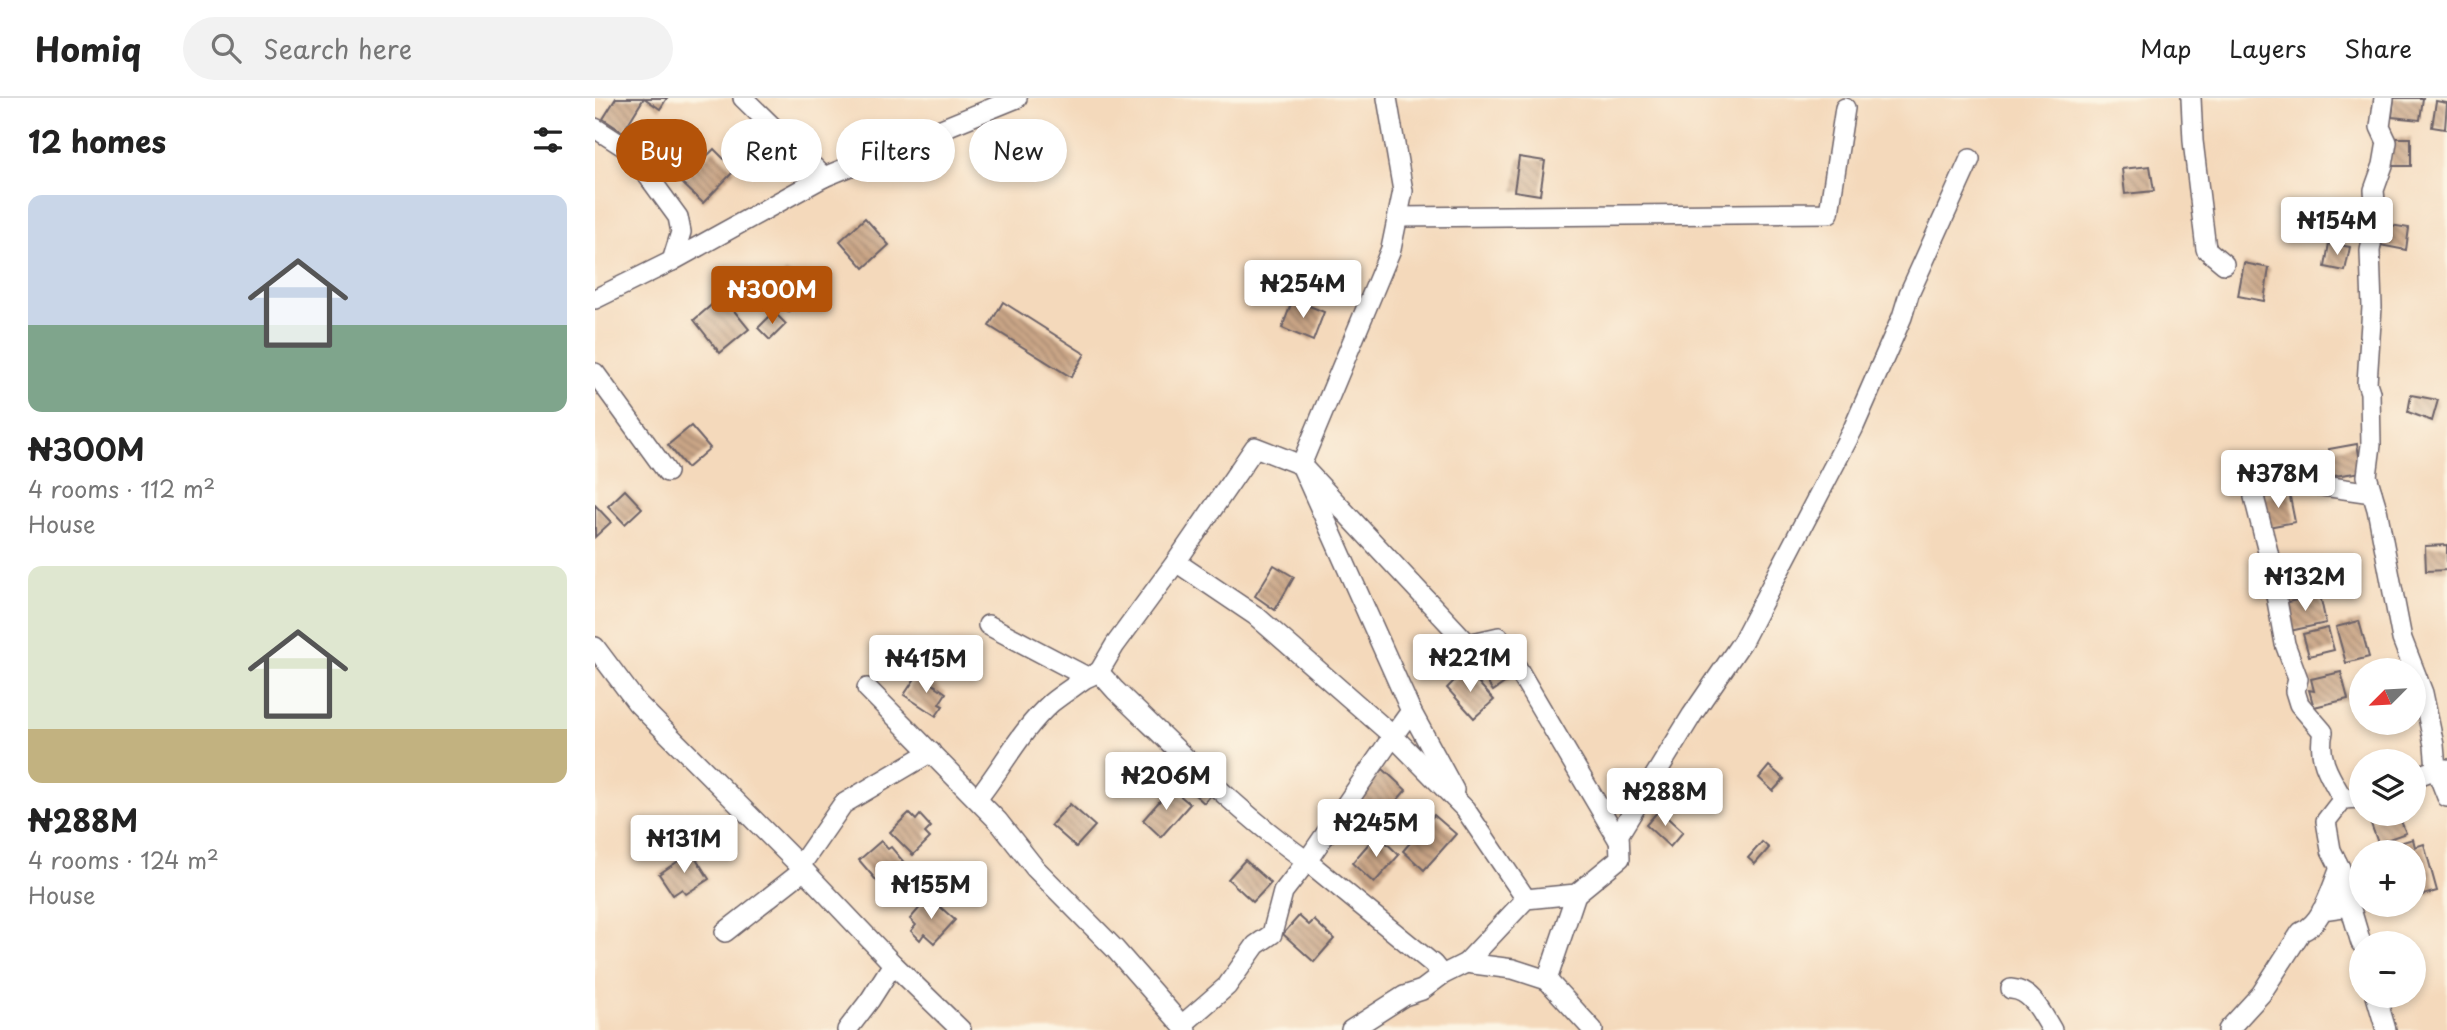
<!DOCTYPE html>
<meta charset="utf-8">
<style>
body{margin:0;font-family:"Playpen Sans",sans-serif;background:#f2f2f2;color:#222;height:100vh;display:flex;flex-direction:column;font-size:26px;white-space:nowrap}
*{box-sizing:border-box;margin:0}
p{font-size:23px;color:#767676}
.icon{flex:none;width:38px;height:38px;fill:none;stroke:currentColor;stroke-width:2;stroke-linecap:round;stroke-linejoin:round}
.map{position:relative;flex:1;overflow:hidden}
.details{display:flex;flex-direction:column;background:#fff;width:595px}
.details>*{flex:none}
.guide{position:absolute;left:21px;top:21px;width:665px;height:63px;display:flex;gap:14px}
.needle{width:46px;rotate:246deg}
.fabs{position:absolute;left:1754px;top:560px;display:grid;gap:14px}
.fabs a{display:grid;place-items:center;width:77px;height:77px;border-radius:50%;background:#fff;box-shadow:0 4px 10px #0003;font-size:35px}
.price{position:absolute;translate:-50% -60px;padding:0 16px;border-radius:7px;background:#fff;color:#222;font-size:23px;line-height:46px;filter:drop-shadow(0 2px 4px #0008)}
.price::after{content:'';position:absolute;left:50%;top:42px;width:21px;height:16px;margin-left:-10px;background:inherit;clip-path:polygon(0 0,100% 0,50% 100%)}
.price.active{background:#b45309;color:#fff}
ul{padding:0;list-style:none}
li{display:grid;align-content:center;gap:14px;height:371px;padding:0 28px}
li span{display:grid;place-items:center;height:217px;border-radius:14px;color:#555}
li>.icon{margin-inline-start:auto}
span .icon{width:126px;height:126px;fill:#fffc;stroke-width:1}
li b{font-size:30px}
h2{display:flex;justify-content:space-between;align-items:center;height:84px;padding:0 28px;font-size:30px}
.pill{padding:0 24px;border-radius:32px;background:#fff;box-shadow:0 4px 10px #0003;font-size:24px;line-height:63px}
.pill.active{background:#b45309;color:#fff}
header{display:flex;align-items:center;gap:42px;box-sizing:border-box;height:98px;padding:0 35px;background:#fff;border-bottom:2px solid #e0e0e0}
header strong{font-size:33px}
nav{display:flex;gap:38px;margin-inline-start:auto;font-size:24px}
.search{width:490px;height:63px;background:#f2f2f2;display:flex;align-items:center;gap:18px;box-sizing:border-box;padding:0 24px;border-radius:38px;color:#767676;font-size:26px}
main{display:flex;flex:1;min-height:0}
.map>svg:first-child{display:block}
</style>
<header>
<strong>Homiq</strong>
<div class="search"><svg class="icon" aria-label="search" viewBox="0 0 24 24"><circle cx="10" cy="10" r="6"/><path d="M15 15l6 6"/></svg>Search here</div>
<nav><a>Map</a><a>Layers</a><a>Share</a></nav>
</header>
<main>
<section class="details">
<h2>12 homes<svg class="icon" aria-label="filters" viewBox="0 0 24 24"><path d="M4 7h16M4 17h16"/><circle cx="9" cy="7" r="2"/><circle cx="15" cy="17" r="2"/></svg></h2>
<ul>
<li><span style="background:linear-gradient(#c9d6e8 60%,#7fa58c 0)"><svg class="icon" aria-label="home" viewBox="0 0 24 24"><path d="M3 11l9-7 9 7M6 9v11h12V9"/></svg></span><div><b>₦300M</b><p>4 rooms · 112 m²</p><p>House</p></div></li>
<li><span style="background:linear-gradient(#dfe7d0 75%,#c2b280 0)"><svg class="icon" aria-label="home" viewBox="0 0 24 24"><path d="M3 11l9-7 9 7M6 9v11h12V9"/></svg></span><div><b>₦288M</b><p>4 rooms · 124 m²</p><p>House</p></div></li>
</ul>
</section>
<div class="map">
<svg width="1852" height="932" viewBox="0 0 1852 932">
<defs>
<pattern id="building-back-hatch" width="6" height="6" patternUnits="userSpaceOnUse" patternTransform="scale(1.75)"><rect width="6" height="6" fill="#c9a586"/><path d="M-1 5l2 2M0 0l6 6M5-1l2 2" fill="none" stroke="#a3866f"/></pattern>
</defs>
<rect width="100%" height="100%" fill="#fcf5e5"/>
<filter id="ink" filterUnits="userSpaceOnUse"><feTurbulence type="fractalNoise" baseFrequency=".0143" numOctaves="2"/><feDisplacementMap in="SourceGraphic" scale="14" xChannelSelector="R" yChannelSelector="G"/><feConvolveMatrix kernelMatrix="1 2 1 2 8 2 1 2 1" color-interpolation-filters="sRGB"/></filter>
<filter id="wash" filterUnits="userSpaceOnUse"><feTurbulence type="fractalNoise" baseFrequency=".00686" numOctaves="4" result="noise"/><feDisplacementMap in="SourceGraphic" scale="28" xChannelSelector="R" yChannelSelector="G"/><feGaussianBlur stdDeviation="1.57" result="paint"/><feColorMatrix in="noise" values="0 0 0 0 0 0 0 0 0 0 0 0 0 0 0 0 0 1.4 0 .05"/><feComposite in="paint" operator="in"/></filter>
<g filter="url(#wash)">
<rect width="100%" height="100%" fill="#f4d9bb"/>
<g id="blocks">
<g fill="url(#building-back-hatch)">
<polygon points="21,0 72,0 65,11 49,0 28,34 8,21"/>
<polygon points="1799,0 1828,0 1825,22 1797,19"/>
<polygon points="1841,3 1852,5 1850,31 1837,29"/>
<rect x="1796" y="40" width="20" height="28"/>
<polygon points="119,51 140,72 108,105 86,84"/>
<polygon points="924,59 950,63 945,97 919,93"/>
<polygon points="1555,68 1559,93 1530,96 1527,71"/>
<polygon points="270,120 294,147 269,170 245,143"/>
<polygon points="1783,125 1814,130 1811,152 1780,146"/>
<polygon points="1734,145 1755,149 1750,173 1730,169"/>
<polygon points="1649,165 1674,170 1669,203 1643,198"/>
<polygon points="707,168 740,176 731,202 700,193"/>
<polygon points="191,173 212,191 194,214 172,196"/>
<polygon points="127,198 154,231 125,255 99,222"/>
<polygon points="698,201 729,214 718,243 687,230"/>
<polygon points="408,204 490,256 476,279 394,228"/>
<polygon points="179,214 191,226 175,242 163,230"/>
<polygon points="1816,297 1843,302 1837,323 1813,314"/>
<polygon points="96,328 115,350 92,370 73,347"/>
<polygon points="1762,346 1767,374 1739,378 1734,351"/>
<polygon points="30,392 47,410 30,426 13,408"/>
<polygon points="1694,394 1700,424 1673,429 1666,400"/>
<polygon points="0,407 16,424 0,439"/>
<polygon points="1852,447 1852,472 1831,473 1830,448"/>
<polygon points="679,467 699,479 680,512 660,498"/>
<polygon points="1725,497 1731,525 1695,533 1688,505"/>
<polygon points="1764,523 1774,559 1751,565 1741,529"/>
<polygon points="1733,530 1739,552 1714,558 1708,536"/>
<polygon points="894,543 918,579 898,593 874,557"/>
<polygon points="871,571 899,602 879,620 852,590"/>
<polygon points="1746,574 1753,601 1719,609 1714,592 1719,593 1716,581"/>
<polygon points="323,576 351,595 344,606 348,608 341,618 309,597"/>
<polygon points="1174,668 1189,681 1178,693 1164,680"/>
<polygon points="788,671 811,692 783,724 760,703"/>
<polygon points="606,686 617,696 609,705 598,695"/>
<polygon points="576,690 595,706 566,739 548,722"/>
<polygon points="475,706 500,728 481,749 456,727"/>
<polygon points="1064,712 1088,734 1075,749 1051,727"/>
<polygon points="314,715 321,722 325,717 336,729 330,735 335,740 318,757 295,734"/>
<polygon points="1793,716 1803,716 1811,735 1783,745 1775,723"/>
<polygon points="839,717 861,736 829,772 808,753"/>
<polygon points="782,736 804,757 779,785 757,765"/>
<polygon points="1818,741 1820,749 1829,746 1842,793 1818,800 1818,754 1793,754 1791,749"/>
<polygon points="286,743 293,751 296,749 312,768 287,789 264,762"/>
<polygon points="1167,744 1174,750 1160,766 1153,760"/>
<polygon points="97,754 114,781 91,796 87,791 78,797 64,776"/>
<polygon points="650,762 676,785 658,804 633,781"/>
<polygon points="334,799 360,822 339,845 329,836 325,842 316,833 321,827 315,821"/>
<polygon points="704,818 714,827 719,822 739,841 719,864 688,836"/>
</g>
</g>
</g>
<g filter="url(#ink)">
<use href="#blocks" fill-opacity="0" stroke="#6c6268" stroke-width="2"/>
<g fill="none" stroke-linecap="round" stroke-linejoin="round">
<g stroke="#6c6268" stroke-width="22">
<g id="minor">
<polyline points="148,0 229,79"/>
<polyline points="792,0 808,93 796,151 706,367 873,546 904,539 1024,743"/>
<polyline points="1596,0 1598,43 1611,151 1629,166"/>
<polyline points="1789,0 1785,29 1792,44 1788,67 1779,92 1781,117 1775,153 1777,209 1772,285 1775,294 1776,347 1772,378 1782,411 1807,541 1828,595 1839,647 1841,671 1852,671"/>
<polyline points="0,30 34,52 83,119 86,134 77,163"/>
<polyline points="803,119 1234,115 1250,10"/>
<polyline points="0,201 77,163 229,79 422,0"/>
<polyline points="0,275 72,374"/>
<polyline points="581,464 660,349 706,367 816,613 798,638 870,711 931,801"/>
<polyline points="0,549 42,605 205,768 298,866 366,932"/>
<polyline points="504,574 520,547 581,464 661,518 798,638 712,763 838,866 847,877 827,892 809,898 756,932"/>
<path d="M 493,579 L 504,574 L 520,592 C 582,651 642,714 712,763 L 688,794 L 677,836 L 661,847 L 632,888 L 587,927"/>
<polyline points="272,590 403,723 440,770 520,851 591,932"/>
<polyline points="816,613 859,692"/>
<polyline points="1818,680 1841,671 1852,699"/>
<path d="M 382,701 C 407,670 426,632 456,605 C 467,596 480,588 492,579 L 393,527"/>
<path d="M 1748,701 C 1735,679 1722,660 1728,634 L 1704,606 L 1700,593 L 1703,581 L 1690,546 L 1673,454 L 1659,399 L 1664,388 L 1673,382 L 1687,382 L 1777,395"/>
<polyline points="205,768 248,706 336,654"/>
<polyline points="1745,770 1736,752 1731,723 1748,701 1766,700"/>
<polyline points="981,796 952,882 998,932"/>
<polyline points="1755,808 1766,845"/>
<polyline points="130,834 209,772"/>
<polyline points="871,865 918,871 952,882"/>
<polyline points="847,877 871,865 931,801 981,796 1025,760 1024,736 1097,617 1147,544 1258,331 1307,219 1314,196 1375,61"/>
<path d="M 1416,891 C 1437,892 1447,916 1457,932"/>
<polyline points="1781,898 1791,932"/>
<polyline points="252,932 275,902 298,866"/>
<path d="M 1633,932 L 1666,896 L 1706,834 C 1728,825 1736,791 1745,770 L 1755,808 L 1727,812"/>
</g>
</g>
<use href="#minor" stroke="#fff" stroke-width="19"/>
</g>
</g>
</svg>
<div class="fabs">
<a><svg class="needle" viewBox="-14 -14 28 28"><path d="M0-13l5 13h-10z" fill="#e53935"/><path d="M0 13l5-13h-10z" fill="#767676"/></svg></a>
<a><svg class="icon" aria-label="layers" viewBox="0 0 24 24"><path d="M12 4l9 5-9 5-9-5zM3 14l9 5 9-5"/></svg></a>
<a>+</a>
<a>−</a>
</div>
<b class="price" style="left:1742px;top:159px">₦154M</b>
<b class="price" style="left:708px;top:222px">₦254M</b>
<b class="price active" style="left:177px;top:228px">₦300M</b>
<b class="price" style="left:1683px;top:412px">₦378M</b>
<b class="price" style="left:1710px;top:515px">₦132M</b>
<b class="price" style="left:875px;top:596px">₦221M</b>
<b class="price" style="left:331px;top:597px">₦415M</b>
<b class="price" style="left:571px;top:714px">₦206M</b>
<b class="price" style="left:1070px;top:730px">₦288M</b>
<b class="price" style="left:781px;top:761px">₦245M</b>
<b class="price" style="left:89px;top:777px">₦131M</b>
<b class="price" style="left:336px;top:823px">₦155M</b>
<div class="guide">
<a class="pill active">Buy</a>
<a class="pill">Rent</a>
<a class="pill">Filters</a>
<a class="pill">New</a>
</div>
</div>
</main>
